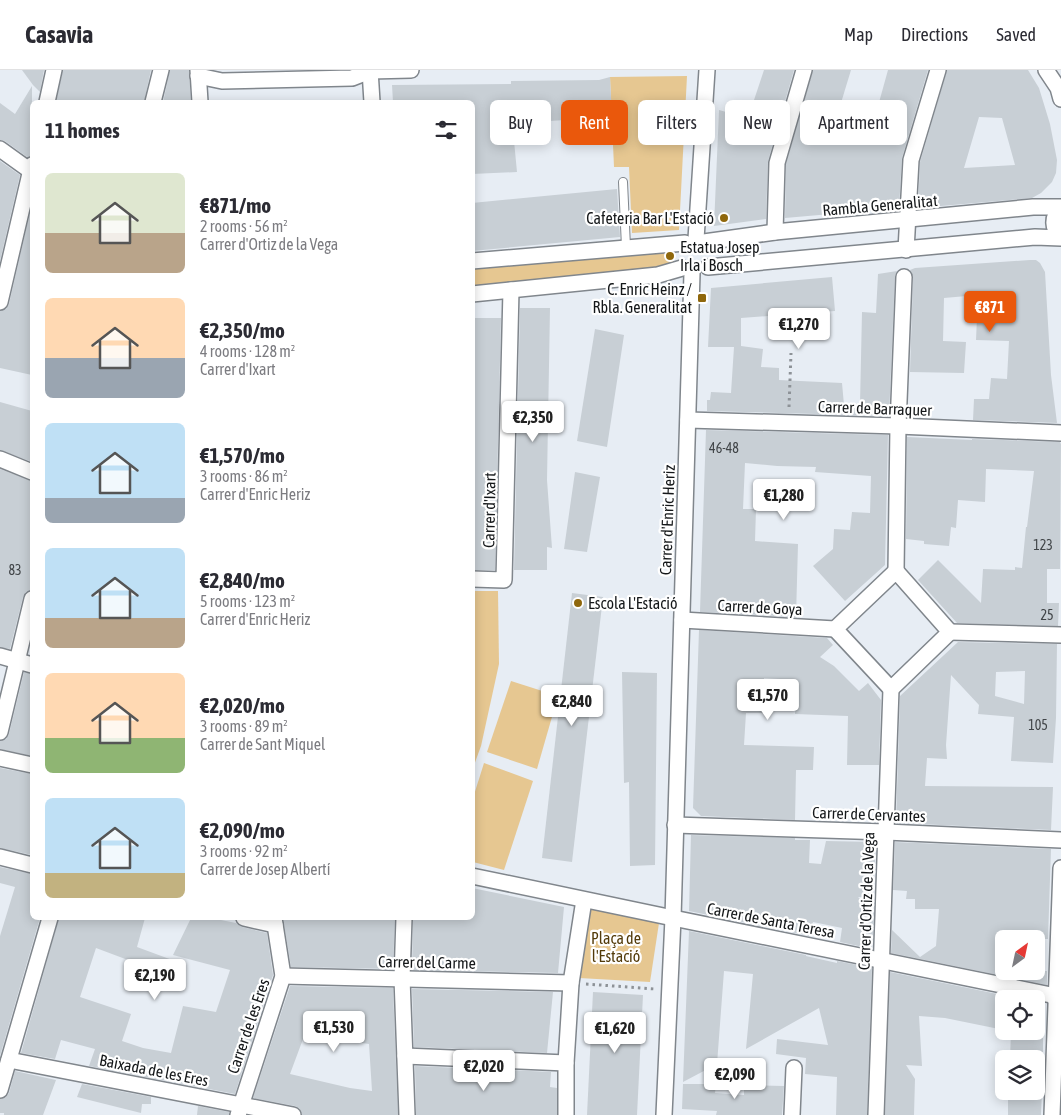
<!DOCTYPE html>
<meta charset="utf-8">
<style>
body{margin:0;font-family:"Asap Condensed",sans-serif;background:#f2f2f3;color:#2b2b33;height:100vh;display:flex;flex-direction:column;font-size:19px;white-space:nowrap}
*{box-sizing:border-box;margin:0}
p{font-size:16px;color:#7c7c81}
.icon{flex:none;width:28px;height:28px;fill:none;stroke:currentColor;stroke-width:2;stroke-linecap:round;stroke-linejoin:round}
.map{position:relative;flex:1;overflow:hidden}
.sheet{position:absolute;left:30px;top:30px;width:445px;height:820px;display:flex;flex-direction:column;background:#fff;border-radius:8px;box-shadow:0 2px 12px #0003}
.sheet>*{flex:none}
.banner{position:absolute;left:490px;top:30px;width:475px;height:45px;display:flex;gap:10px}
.needle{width:32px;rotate:33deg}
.fabs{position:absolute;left:995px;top:860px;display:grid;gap:10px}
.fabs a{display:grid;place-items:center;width:50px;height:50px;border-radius:8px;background:#fff;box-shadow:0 2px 12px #0003;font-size:25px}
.price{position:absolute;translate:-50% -42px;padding:0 11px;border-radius:5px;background:#fff;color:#222;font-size:16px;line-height:32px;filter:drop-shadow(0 1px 2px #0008)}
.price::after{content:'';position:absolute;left:50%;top:30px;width:15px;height:11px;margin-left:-8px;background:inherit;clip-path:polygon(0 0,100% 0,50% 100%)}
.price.current{background:#ea580c;color:#fff}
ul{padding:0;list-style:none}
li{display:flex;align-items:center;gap:15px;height:125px;padding:0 15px}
li span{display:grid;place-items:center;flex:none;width:140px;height:100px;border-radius:8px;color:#555}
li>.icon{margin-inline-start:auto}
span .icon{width:60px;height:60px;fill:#fffc;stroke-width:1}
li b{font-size:21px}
h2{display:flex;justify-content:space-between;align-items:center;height:60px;padding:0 15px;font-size:21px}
.chip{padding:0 18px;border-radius:8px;background:#fff;box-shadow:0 2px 12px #0003;font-size:18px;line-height:45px}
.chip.current{background:#ea580c;color:#fff}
header{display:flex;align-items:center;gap:30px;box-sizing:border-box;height:70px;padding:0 25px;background:#fff;border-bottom:1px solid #e1e1e2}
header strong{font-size:24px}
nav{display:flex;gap:28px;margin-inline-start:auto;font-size:18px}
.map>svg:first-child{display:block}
</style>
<header>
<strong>Casavia</strong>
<nav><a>Map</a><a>Directions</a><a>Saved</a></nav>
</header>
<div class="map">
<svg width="1061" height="1045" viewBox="0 0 1061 1045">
<rect width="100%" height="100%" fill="#e7edf4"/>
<g fill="#e6c791">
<polygon points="687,6 679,160 632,163 629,97 614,97 610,7"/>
<polygon points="672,179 674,197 473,216 473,198"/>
<polygon points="473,521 498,521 499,594 481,676 473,698"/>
<polygon points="511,611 558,626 537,699 487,682"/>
<polygon points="484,693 533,711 504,800 473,792 473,728"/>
<polygon points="588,837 659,853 650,912 579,908"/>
</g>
<g fill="#c8cfd5" fill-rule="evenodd">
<polygon points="22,0 44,0 40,22 33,15"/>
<polygon points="63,0 151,0 144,32 56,32"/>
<polygon points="170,0 189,0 191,32 163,32"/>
<polygon points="764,0 794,0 768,91 766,149 714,156 719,40 748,48"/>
<polygon points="813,0 851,0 837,46 864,54 871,34 878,36 888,0 928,0 902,88 899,138 785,148 786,94"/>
<path d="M 947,0 L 1028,0 L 1039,18 L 1050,54 L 1057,90 L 1056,103 L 1052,112 L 1041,123 L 1032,128 L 918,138 L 920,92 ZM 979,47 L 1002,48 L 1015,95 L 964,98 Z"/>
<polygon points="610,7 612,47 598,50 598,48 549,51 512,50 517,102 472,104 472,32 393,32 392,15 511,14 511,11 599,10"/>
<polygon points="32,16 32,86 27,87 5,71 0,70 0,33 15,44"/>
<polygon points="0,91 20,105 0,191"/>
<polygon points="617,119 620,167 472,181 472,133"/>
<polygon points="32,134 32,305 0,298 0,241 6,239 9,234"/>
<polygon points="1030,190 1036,190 1040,193 1045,202 1051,305 1057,353 973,350 974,329 989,329 991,308 1007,309 1009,271 976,270 978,225 944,228 943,271 966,272 964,303 910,302 913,207 910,200 915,198"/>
<polygon points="897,201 895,207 889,346 707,341 707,330 710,330 711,322 731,323 734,277 708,277 711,218 832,207 835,241 741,248 741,276 763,279 761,297 779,298 779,310 842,313 844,335 860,334 862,242 876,243 878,204"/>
<polygon points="520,238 550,238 547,410 552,478 547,477 547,500 514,500"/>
<polygon points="472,248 501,248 495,500 472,500"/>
<polygon points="595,259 624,265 607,377 577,371"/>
<polygon points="0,332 32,341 32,392 0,380"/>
<polygon points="706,360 888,365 885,495 845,531 813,496 833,479 834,459 850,460 852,442 870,443 871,406 815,402 816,397 777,396 745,393 743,439 756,439 755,471 798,474 796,547 700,542"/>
<polygon points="907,367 972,370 972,369 1060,372 1061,374 1060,499 1047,499 1047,533 1059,533 1058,556 957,553 918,510 938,490 981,533 983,499 1015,500 1015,497 1022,498 1026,457 1027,457 1034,401 986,399 985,432 958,430 956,458 951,457 949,476 924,474 924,471 906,469"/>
<polygon points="0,399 32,411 32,520 26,522 23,527 10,579 0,577"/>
<polygon points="575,402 600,407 587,482 564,479"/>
<polygon points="572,523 603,527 572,792 542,788"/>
<polygon points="699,560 827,568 833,575 820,587 834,596 859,621 868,613 881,630 879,695 847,695 848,646 795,644 796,610 764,608 763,643 746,643 744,675 814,677 813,700 796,700 795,750 701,746 693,738"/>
<path d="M 958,572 L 1057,574 L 1056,648 L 1053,693 L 1011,691 L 1014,647 L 978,644 L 979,635 L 951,605 L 946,675 L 947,689 L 927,688 L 925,716 L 1053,717 L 1051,760 L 896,753 L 900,626 ZM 1025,601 L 1024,634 L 995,626 L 996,602 Z"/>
<polygon points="24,602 32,604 32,686 0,679 0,671 6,669 9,664"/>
<polygon points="622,602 657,603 655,795 630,796 629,712 624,713"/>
<polygon points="0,698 32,704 32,785 0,778"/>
<polygon points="691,765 795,768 795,770 810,770 809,793 821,794 826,771 876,772 873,827 858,827 874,842 872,879 840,872 842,858 813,852 810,866 689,841"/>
<polygon points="895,772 1051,779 1048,869 1004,869 1004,901 1047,901 1047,915 891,883 892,860 920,887 936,876 939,839 915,839 915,829 906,829 907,821 893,820"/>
<polygon points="0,797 32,804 32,848 40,848 0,986 0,866 15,817 0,813"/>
<polygon points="472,818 564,837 558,903 412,900 413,848 472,848"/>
<polygon points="59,848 145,848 137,877 183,894 176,908 96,878 80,927 131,944 122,971 143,978 171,983 183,936 216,942 230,900 173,885 191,848 211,848 236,853 242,857 267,863 273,905 235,1024 89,996 95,979 61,970 55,989 21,983"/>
<polygon points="283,848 395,848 393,899 291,897"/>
<polygon points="689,861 806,885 806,886 837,893 837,891 872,898 867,1045 836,1045 837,1007 805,1004 806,988 776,984 777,969 828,975 819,938 746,979 753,904 724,901 717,994 683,1012"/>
<polygon points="890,902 1022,929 1004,929 1004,960 945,948 919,946 922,996 906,995 915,1009 914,1045 885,1045"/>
<path d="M 290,916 L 393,918 L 398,1045 L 302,1045 L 299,1038 L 295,1036 L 253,1028 ZM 306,961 L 348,968 L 348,971 L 369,974 L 372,1021 L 350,1018 L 290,1004 Z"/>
<polygon points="412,919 553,922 547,983 414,977"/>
<polygon points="593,922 643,925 637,1045 587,1045"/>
<polygon points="1011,961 1043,961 1043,989 1010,989"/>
<polygon points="415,996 551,1002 550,1017 557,1018 557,1045 416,1045"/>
<polygon points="15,1001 56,1010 43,1045 4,1045 4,1043 0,1043 0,1029 6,1027 9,1023"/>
<polygon points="82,1014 151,1027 151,1034 142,1034 141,1043 77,1027"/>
<polygon points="683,1014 716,1014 715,1023 744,1025 744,1015 784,1016 782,1045 716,1045 717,1041 682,1039"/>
<polygon points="1008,1021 1042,1021 1041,1045 1008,1045"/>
<polygon points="198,1036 229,1042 229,1045 197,1045"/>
</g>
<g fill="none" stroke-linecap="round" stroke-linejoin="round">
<g stroke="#80868c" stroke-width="10">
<polyline id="service" points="623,112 626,177"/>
</g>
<g stroke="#80868c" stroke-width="18">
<g id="minor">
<polyline points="198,0 200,32"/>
<polyline points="370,0 372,32"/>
<polyline points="1046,0 1058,18 1061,29"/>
<polyline points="198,6 222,11 352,8 370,1 411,0"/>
<polyline points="47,32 54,0"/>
<polyline points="153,32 161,0"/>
<polyline points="0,79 32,102"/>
<path d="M 1061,138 C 1051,147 1052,159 1061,167"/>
<polyline points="775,162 777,93 804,0"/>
<polyline points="696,169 707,0"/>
<polyline points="704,172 775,162 1033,137 1061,137"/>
<polyline points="906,180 911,90 938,0"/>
<polyline points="472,191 685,173"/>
<polyline points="708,197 1035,167 1061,168"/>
<polyline points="472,224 658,205 682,198"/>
<polyline points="0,232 32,95"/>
<polyline points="688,350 898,356 1061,363"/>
<polyline points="0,389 32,402"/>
<polygon points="896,501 950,562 891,619 835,559"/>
<polyline points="896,501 898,356 904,207"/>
<polyline points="472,509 504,510 511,220"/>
<polyline points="682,550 835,559"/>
<polyline points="950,562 1061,565"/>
<polyline points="0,586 32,595"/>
<polyline points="0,662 32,529"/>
<polyline points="0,688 32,695"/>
<polyline points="675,755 886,762 1061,770"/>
<polyline points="0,787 32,795"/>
<polyline points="472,806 673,848 1051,925 1055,928 1061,929"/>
<polyline points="244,848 275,855"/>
<polyline points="404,848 402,908 407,1045"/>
<polyline points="283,906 571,913"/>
<polyline points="405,986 566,993"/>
<polyline points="9,990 293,1045"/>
<polyline points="0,1020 50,848"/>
<polyline points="238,1045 283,906 274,848"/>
<polyline points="566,1045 566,993 571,913 584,830"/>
<polyline points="664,1045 673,848 692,203"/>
<polyline points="792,1045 794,998"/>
<polyline points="876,1045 891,619"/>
<polyline points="1052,1045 1061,798"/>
</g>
</g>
<g stroke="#8d9297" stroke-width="3" stroke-dasharray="2.5 4" stroke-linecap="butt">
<polyline points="789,337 791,283"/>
<polyline points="586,914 655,919"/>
</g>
<use href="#service" stroke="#fff" stroke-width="8"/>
<use href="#minor" stroke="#fff" stroke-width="15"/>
</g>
<g fill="#8f670c" stroke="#fff" stroke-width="2">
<circle cx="724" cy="148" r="5"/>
<circle cx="670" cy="186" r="5"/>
<rect x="697" y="223" width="10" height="10" rx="2.5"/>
<circle cx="578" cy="533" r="5"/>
</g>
<g text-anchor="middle" stroke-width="4.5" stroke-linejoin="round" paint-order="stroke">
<g font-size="14" fill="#414548">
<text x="724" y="383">46-48</text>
<text x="1043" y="480">123</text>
<text x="15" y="505">83</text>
<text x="1047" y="550">25</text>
<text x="1038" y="660">105</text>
</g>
<g font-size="16" fill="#141719" stroke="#fff">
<text transform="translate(880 135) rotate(-5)" y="6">Rambla Generalitat</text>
<text transform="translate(875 338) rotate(2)" y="6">Carrer de Barraquer</text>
<text transform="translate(489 440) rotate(-89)" y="6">Carrer d'Ixart</text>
<text transform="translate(667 450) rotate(-88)" y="6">Carrer d'Enric Heriz</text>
<text transform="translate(760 537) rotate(3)" y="6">Carrer de Goya</text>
<text transform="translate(869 744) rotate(2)" y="6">Carrer de Cervantes</text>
<text transform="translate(866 831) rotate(-88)" y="6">Carrer d'Ortiz de la Vega</text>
<text transform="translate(771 850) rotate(11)" y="6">Carrer de Santa Teresa</text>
<text transform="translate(427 892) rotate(1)" y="6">Carrer del Carme</text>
<text transform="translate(248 956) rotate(-71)" y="6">Carrer de les Eres</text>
<text transform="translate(154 1000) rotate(11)" y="6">Baixada de les Eres</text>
</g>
<g font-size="16" fill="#141719" stroke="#fff" text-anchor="end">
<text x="714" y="154">Cafeteria Bar L'Estació</text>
<text x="680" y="183" text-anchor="start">Estatua Josep<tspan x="680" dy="18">Irla i Bosch</tspan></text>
<text x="692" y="225">C. Enric Heinz /<tspan x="692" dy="18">Rbla. Generalitat</tspan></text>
<text x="588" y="539" text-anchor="start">Escola L'Estació</text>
</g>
<g font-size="16" fill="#533b0a" stroke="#fff">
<text x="616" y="874">Plaça de<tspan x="616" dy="18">l'Estació</tspan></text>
</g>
</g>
</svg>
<div class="fabs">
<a><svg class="needle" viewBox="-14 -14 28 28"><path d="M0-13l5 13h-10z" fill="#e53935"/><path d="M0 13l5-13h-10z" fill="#7c7c81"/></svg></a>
<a><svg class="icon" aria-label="locate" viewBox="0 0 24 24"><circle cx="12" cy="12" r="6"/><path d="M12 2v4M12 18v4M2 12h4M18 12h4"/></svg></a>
<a><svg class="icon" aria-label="layers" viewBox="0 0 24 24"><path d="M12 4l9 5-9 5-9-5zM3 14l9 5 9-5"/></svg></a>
</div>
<b class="price current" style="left:990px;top:263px">€871</b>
<b class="price" style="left:799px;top:280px">€1,270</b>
<b class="price" style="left:533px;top:373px">€2,350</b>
<b class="price" style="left:784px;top:451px">€1,280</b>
<b class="price" style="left:768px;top:651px">€1,570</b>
<b class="price" style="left:572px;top:657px">€2,840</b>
<b class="price" style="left:155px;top:931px">€2,190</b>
<b class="price" style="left:334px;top:983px">€1,530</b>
<b class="price" style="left:615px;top:984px">€1,620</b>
<b class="price" style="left:484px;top:1022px">€2,020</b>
<b class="price" style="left:735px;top:1030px">€2,090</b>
<div class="banner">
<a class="chip">Buy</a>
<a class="chip current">Rent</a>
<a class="chip">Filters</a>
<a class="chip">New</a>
<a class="chip">Apartment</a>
</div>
<section class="sheet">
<h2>11 homes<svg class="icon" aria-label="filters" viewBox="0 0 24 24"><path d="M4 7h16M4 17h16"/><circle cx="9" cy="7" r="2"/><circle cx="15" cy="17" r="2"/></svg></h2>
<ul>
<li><span style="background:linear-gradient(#dfe7d0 60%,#b9a48a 0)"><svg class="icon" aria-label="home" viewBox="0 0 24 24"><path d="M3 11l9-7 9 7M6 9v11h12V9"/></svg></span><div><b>€871/mo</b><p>2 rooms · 56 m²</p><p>Carrer d'Ortiz de la Vega</p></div></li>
<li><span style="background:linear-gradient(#ffd9b3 60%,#9aa5b1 0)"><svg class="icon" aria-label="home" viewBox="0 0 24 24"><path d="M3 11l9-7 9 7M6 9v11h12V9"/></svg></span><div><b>€2,350/mo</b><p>4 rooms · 128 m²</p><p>Carrer d'Ixart</p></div></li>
<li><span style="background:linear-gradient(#bfe0f5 75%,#9aa5b1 0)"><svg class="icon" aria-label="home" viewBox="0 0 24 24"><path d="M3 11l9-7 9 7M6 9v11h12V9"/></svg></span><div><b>€1,570/mo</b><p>3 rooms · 86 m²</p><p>Carrer d'Enric Heriz</p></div></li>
<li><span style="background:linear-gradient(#bfe0f5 70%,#b9a48a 0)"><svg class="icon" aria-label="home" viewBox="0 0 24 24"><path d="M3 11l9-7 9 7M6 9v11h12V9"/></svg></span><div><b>€2,840/mo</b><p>5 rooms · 123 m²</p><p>Carrer d'Enric Heriz</p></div></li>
<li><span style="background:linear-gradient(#ffd9b3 65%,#8fb573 0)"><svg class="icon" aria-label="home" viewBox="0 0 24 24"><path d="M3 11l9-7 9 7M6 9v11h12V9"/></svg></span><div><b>€2,020/mo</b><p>3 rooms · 89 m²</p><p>Carrer de Sant Miquel</p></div></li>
<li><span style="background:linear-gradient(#bfe0f5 75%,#c2b280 0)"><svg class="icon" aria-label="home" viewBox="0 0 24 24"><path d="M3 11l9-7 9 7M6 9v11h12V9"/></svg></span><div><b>€2,090/mo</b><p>3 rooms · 92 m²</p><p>Carrer de Josep Albertí</p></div></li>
</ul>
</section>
</div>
